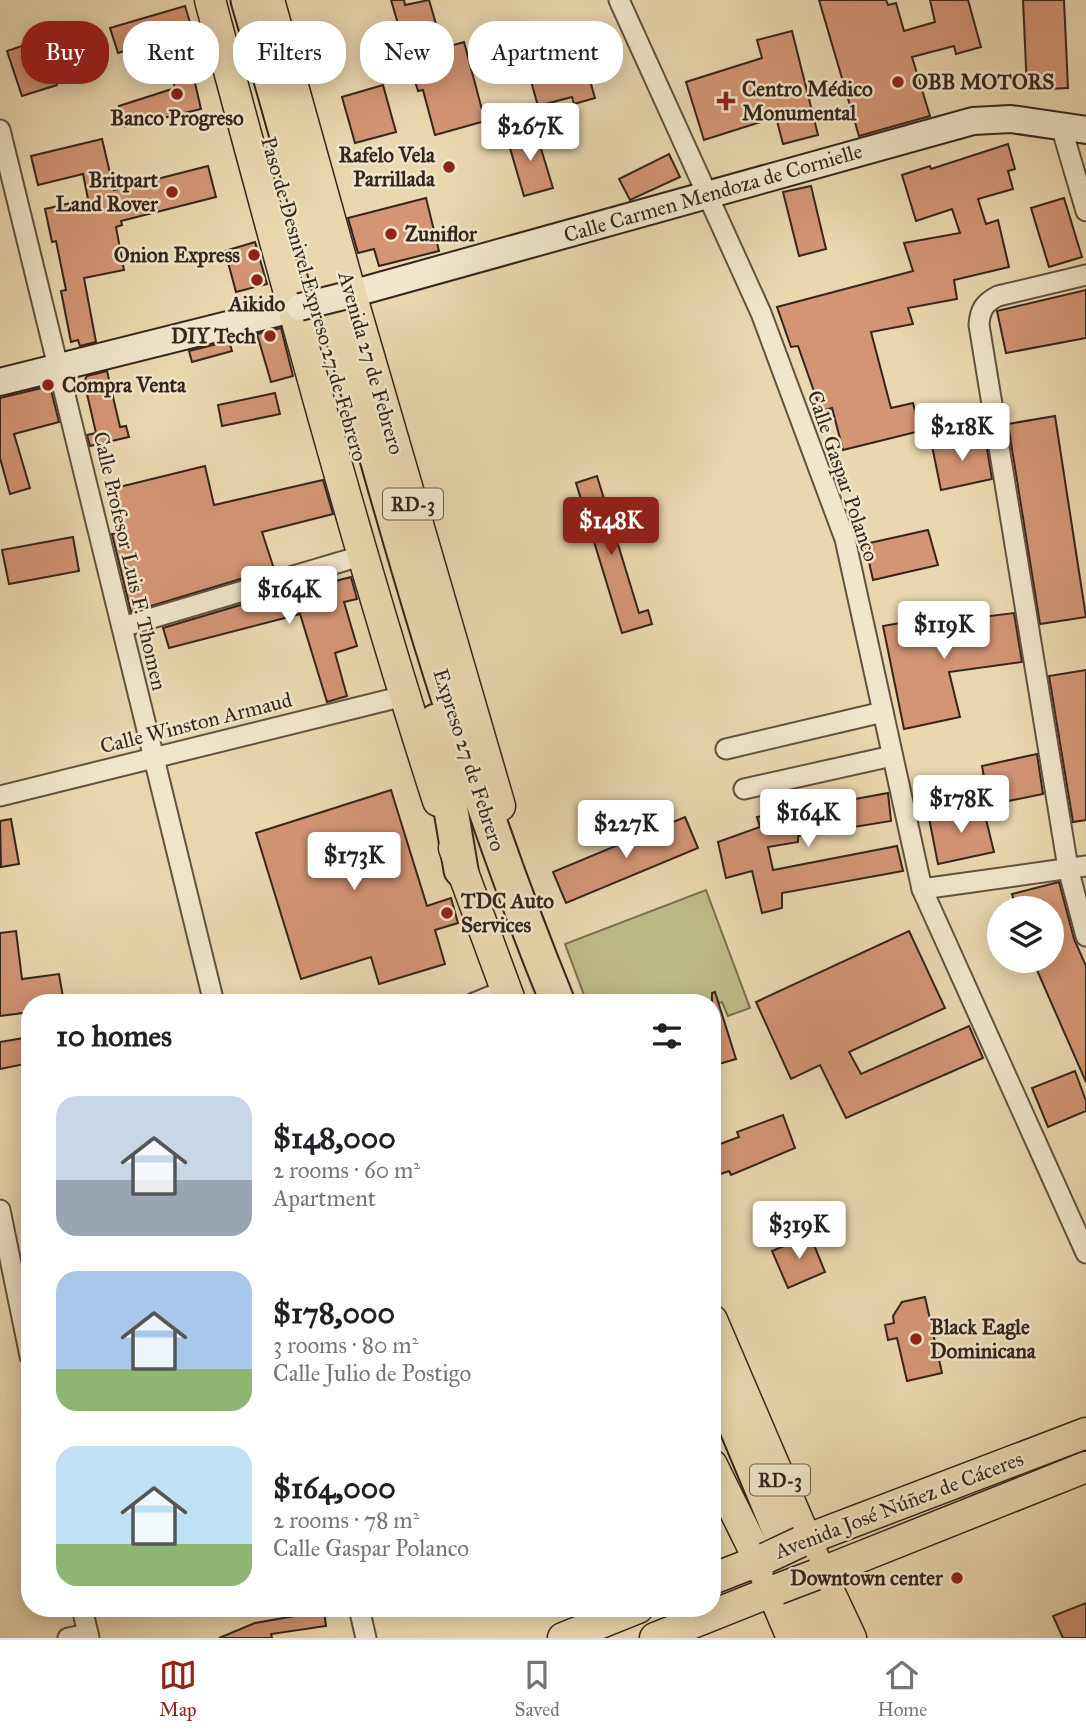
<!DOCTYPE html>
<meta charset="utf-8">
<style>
body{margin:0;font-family:"IM FELL Great Primer",serif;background:#f2f2f2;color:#202124;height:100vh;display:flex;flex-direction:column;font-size:26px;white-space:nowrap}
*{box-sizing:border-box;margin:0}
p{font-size:23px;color:#757577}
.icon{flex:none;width:38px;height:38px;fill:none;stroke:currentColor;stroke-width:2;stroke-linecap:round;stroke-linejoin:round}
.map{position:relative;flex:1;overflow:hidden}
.drawer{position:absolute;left:21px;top:994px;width:700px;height:623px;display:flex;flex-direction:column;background:#fff;border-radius:28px;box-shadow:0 4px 18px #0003}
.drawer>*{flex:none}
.banner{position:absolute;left:21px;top:21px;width:700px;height:63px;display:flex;gap:14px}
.buttons{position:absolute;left:987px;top:896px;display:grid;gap:14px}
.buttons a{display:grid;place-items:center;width:77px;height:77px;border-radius:50%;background:#fff;box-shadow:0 4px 18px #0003;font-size:35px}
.price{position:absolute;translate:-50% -60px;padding:0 16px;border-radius:7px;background:#fff;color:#222;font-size:23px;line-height:46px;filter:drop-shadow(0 2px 4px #0008)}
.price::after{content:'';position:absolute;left:50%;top:42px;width:21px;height:16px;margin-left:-10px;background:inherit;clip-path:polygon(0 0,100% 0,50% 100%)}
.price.active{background:#8f2418;color:#fff}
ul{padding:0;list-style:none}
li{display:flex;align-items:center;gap:21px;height:175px;padding:0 35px}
li span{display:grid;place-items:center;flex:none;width:196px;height:140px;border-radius:21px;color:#555}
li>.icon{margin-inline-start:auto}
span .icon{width:84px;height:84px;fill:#fffc;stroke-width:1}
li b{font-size:30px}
h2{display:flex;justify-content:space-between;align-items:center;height:84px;padding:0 35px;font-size:30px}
.pill{padding:0 24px;border-radius:28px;background:#fff;box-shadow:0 4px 18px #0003;font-size:24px;line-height:63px}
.pill.active{background:#8f2418;color:#fff}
.menu{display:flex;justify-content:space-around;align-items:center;height:98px;border-top:2px solid #e0e0e0;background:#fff;font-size:19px;color:#757577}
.menu a{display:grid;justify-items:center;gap:4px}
.menu .active{color:#8f2418}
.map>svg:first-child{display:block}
</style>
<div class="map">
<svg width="1086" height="1638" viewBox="0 0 1086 1638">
<rect width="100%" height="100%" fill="#ead7af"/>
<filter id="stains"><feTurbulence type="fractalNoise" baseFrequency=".00286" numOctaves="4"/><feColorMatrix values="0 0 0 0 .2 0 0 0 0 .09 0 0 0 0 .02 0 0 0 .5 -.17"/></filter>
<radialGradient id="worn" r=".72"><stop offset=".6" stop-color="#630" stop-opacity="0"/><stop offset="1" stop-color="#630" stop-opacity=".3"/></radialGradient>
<polygon fill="#bdbc86" stroke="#7a7052" stroke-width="2" points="706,890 750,1008 728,1016 722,1002 712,1005 712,1003 587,1003 565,944"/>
<g fill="#d39574" stroke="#36251e" stroke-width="2">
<polygon points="391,0 404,0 405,5 429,0 443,48 464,42 485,121 435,135 423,90 418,91"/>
<polygon points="819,0 886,0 888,5 896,3 904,31 935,22 930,0 968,0 981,47 956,54 954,46 912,57 930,116 859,136"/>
<polygon points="1023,0 1064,0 1068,88 1027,90"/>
<polygon points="185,6 192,29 186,31 192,52 188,53 201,109 125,127 119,106 175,88 163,47 141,54 138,47 118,53 110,28"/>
<polygon points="792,31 818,135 783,144 776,117 704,140 686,82 762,58 757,40"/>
<polygon points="42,39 57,85 22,96 7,51"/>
<polygon points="589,48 597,74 589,77 595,98 574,104 572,97 538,106 527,67"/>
<polygon points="383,85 396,132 355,143 342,97"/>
<polygon points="535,129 553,188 524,196 507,138"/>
<polygon points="102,139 114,190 208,166 216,197 121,221 122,225 116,227 124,270 84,278 96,342 80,346 78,340 71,342 61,291 66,290 56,241 52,242 45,209 88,199 83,174 38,185 31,156"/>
<polygon points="1008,144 1015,169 1008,171 1013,189 978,199 986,224 998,220 1009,267 954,280 957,299 908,308 913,324 871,332 891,408 913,403 920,431 843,450 832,408 821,411 798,346 791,347 777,307 913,271 904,243 960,233 952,209 916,221 902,175 930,166 931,169"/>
<polygon points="669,154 680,177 630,200 619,179"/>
<polygon points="811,186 826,249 799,256 783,192"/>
<polygon points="426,198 439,251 379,266 374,249 358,253 348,218"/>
<polygon points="1064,198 1082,257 1049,267 1031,208"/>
<polygon points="255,242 267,284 236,292 225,251"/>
<polygon points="1086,290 1086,338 1006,353 997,311"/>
<polygon points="281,328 293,376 271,382 257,334"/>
<polygon points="229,341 232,351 192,362 189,351"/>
<polygon points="107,371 120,427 126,426 129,437 90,446 87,435 96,433 84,381 87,376"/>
<polygon points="50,386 59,422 14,434 30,488 10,494 0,458 0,398"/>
<polygon points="275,393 280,414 222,426 218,405"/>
<polygon points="1055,416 1086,617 1040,624 1008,424"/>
<polygon points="985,436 992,479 941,490 932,446"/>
<polygon points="205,466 214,505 323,480 333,514 262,532 274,569 131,612 112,534 118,533 107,490"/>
<polygon points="597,476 639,613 648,610 652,624 622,633 576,483"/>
<polygon points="928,530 938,565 873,580 865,544"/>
<polygon points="73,537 79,571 9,584 2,550"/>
<polygon points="351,577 357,599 344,602 357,646 335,653 347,696 327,702 300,614 169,648 163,628 281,593 282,595"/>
<polygon points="1014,613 1022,662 949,672 960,717 904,729 883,626 939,616 941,622"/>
<polygon points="1086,670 1086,820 1073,822 1049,676"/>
<polygon points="1037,754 1043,794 989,805 982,766"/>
<polygon points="391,790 427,906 451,898 458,923 435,930 445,964 379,984 371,957 301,979 256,833"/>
<polygon points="888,793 891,821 798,836 798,842 768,847 773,870 897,846 903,871 782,893 782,908 762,913 752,871 726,878 718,842 760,827 757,817"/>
<polygon points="983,807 994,852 938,864 929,818"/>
<polygon points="685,817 698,848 566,903 553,872"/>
<polygon points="11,819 19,864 1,867 0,821"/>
<polygon points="1059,882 1074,939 1086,966 1086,1082 1033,961 1052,961 1052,908 1016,908 1012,894"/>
<polygon points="16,931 22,979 59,974 63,997 30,1003 30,1012 0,1016 0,933"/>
<polygon points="909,931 945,1008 849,1052 861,1074 969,1026 983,1058 846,1118 820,1065 791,1079 756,1002"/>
<polygon points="715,992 736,1059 712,1066 712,993"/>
<polygon points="30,1037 30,1063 0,1069 0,1042"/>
<polygon points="1075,1071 1086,1101 1086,1111 1048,1127 1032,1088"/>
<polygon points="783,1115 795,1148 731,1175 729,1171 712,1177 712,1147 739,1137 737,1132"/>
<polygon points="810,1235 825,1272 788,1288 772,1251"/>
<polygon points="925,1297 942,1373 907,1381 897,1338 888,1340 885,1325 894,1323 893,1316 902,1302"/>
<polygon points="1086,1603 1086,1638 1063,1638 1053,1616"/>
<polygon points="324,1611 326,1626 271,1634 272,1638 219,1638 255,1623"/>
</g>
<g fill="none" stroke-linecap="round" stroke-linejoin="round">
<g stroke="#635242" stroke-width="23">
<g id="street">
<polyline points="619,0 761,313 845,539 922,889 1086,1253"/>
<polyline points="1061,126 1086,211"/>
<polyline points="0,130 214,1003"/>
<path d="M 1086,275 L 998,296 C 984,303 980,310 979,325 L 1068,868 L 1086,936"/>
<polyline points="122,627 364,555"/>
<polyline points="726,749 883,712"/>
<polyline points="744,789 892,756"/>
<polyline points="0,796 404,696"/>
<polyline points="922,889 1086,866"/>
<polyline points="474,1003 506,990"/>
<polyline points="0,1210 30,1356"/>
<polyline points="82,1608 89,1638"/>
<polyline points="359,1608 366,1638"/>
<polyline points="68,1638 88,1634"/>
</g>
</g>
<g stroke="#36251e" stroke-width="30">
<g id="secondary">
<polyline points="344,296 973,121 1011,119 1086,130"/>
<polyline points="0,382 300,307"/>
</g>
</g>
<g stroke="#36251e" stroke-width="33">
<g id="primary">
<path d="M 210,0 C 282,268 353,537 438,801"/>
<polyline points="269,0 351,294 500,806"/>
<polyline points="454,848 511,1003"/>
<polyline points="712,1320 820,1572 851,1638"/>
<polyline points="712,1465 759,1560 792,1638"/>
<polyline points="800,1542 1086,1433"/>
<polyline points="815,1575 1086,1467"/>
<polyline points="712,1579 766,1558"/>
<polyline points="563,1638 638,1608"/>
<polyline points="655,1638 778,1589"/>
</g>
</g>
<g stroke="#36251e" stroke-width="37">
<g id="highway">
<path d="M 248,0 C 347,336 425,678 558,1003"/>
<polyline points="436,721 461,870"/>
<polyline points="712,1369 824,1638"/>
</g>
</g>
<use href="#street" stroke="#f1e5cb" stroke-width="19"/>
<use href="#secondary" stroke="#f1e5cb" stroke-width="26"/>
<use href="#primary" stroke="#ead7af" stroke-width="30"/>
<use href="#highway" stroke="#ead7af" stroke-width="33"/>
<g stroke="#36251e" stroke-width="30" stroke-linecap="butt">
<polyline id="secondary-bridge" points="300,307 344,296"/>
</g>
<g stroke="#36251e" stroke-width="33" stroke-linecap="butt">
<g id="primary-bridge">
<polyline points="766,1558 800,1542"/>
<polyline points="778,1589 815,1575"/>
</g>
</g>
<use href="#secondary-bridge" stroke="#f1e5cb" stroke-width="26"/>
<use href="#primary-bridge" stroke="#ead7af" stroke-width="30"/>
</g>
<g fill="#8f2418" stroke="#f1e5cb" stroke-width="2.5">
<circle cx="898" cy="82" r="7"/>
<circle cx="177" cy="94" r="7"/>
<path d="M722.5 90.5h7v7h7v7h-7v7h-7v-7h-7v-7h7z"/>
<circle cx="449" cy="167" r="7"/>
<circle cx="172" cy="192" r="7"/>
<circle cx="391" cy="234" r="7"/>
<circle cx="254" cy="255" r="7"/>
<circle cx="257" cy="280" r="7"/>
<circle cx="270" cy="336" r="7"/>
<circle cx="48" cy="385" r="7"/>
<circle cx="447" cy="913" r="7"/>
<circle cx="916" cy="1339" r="7"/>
<circle cx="957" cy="1578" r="7"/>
</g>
<g text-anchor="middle" stroke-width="5" stroke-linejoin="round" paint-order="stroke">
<g fill="#f1e5cb" stroke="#6e5f52" stroke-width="2">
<rect x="383" y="488.5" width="60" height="31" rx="5"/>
<rect x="750" y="1464.5" width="60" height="31" rx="5"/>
</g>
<g font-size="19" font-weight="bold" fill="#36251e">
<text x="413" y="511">RD-3</text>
<text x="780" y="1487">RD-3</text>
</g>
<g font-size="21" font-weight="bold" fill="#36251e" stroke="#f1e5cb" text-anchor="start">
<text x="912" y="89">OBB MOTORS</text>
<text x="742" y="96">Centro Médico<tspan x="742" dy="24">Monumental</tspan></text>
<text x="177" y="125" text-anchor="middle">Banco Progreso</text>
<text x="435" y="162" text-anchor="end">Rafelo Vela<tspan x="435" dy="24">Parrillada</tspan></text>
<text x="158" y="187" text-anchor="end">Britpart<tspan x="158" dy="24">Land Rover</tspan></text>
<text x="405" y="241">Zuniflor</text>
<text x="240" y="262" text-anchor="end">Onion Express</text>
<text x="257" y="311" text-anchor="middle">Aikido</text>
<text x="256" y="343" text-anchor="end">DIY Tech</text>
<text x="62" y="392">Compra Venta</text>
<text x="461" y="908">TDC Auto<tspan x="461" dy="24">Services</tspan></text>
<text x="930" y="1334">Black Eagle<tspan x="930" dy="24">Dominicana</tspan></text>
<text x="943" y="1585" text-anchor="end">Downtown center</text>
</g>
<g font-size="21" fill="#36251e" stroke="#f1e5cb">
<text transform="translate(713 193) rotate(-16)" y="7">Calle Carmen Mendoza de Cornielle</text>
<text transform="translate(314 299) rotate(74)" y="7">Paso de Desnivel Expreso 27 de Febrero</text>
<text transform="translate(371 363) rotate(74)" y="7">Avenida 27 de Febrero</text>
<text transform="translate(843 476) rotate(71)" y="7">Calle Gaspar Polanco</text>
<text transform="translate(130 561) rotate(77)" y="7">Calle Profesor Luis F. Thomen</text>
<text transform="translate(196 723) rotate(-14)" y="7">Calle Winston Armaud</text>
<text transform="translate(469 760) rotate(72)" y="7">Expreso 27 de Febrero</text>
<text transform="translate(899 1505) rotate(-21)" y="7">Avenida José Núñez de Cáceres</text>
</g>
</g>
<rect width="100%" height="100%" filter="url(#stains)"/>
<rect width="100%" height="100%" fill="url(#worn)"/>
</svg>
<div class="buttons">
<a><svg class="icon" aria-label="layers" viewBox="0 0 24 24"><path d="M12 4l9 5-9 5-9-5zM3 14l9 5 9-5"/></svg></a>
</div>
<b class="price" style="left:530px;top:163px">$267K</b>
<b class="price" style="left:962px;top:463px">$218K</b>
<b class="price active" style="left:611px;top:557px">$148K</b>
<b class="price" style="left:289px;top:626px">$164K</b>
<b class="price" style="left:944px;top:661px">$119K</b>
<b class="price" style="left:961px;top:835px">$178K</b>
<b class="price" style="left:808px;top:849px">$164K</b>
<b class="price" style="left:626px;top:860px">$227K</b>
<b class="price" style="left:354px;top:892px">$173K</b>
<b class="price" style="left:799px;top:1261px">$319K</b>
<div class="banner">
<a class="pill active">Buy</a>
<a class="pill">Rent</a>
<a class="pill">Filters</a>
<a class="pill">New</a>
<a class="pill">Apartment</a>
</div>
<section class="drawer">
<h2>10 homes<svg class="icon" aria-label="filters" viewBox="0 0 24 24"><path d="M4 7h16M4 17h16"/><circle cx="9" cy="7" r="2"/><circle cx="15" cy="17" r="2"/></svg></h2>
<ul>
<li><span style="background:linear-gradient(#c9d6e8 60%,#9aa5b1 0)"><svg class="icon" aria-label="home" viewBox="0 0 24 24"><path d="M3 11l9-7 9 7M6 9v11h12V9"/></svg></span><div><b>$148,000</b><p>2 rooms · 60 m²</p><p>Apartment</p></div></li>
<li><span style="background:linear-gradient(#a9c7e8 70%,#8fb573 0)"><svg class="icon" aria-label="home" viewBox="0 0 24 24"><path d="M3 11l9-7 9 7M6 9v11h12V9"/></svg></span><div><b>$178,000</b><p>3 rooms · 80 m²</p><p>Calle Julio de Postigo</p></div></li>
<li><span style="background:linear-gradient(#bfe0f5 70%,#8fb573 0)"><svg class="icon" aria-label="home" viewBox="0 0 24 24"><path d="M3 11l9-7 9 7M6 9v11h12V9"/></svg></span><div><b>$164,000</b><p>2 rooms · 78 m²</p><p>Calle Gaspar Polanco</p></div></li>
</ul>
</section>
</div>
<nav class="menu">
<a class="active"><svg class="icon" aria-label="map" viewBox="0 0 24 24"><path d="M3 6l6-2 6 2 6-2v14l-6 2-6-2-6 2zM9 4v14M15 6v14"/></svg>Map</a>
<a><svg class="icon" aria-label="saved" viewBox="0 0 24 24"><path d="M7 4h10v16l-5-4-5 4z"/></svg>Saved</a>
<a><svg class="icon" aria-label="home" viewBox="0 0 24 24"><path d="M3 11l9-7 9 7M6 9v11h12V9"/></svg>Home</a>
</nav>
